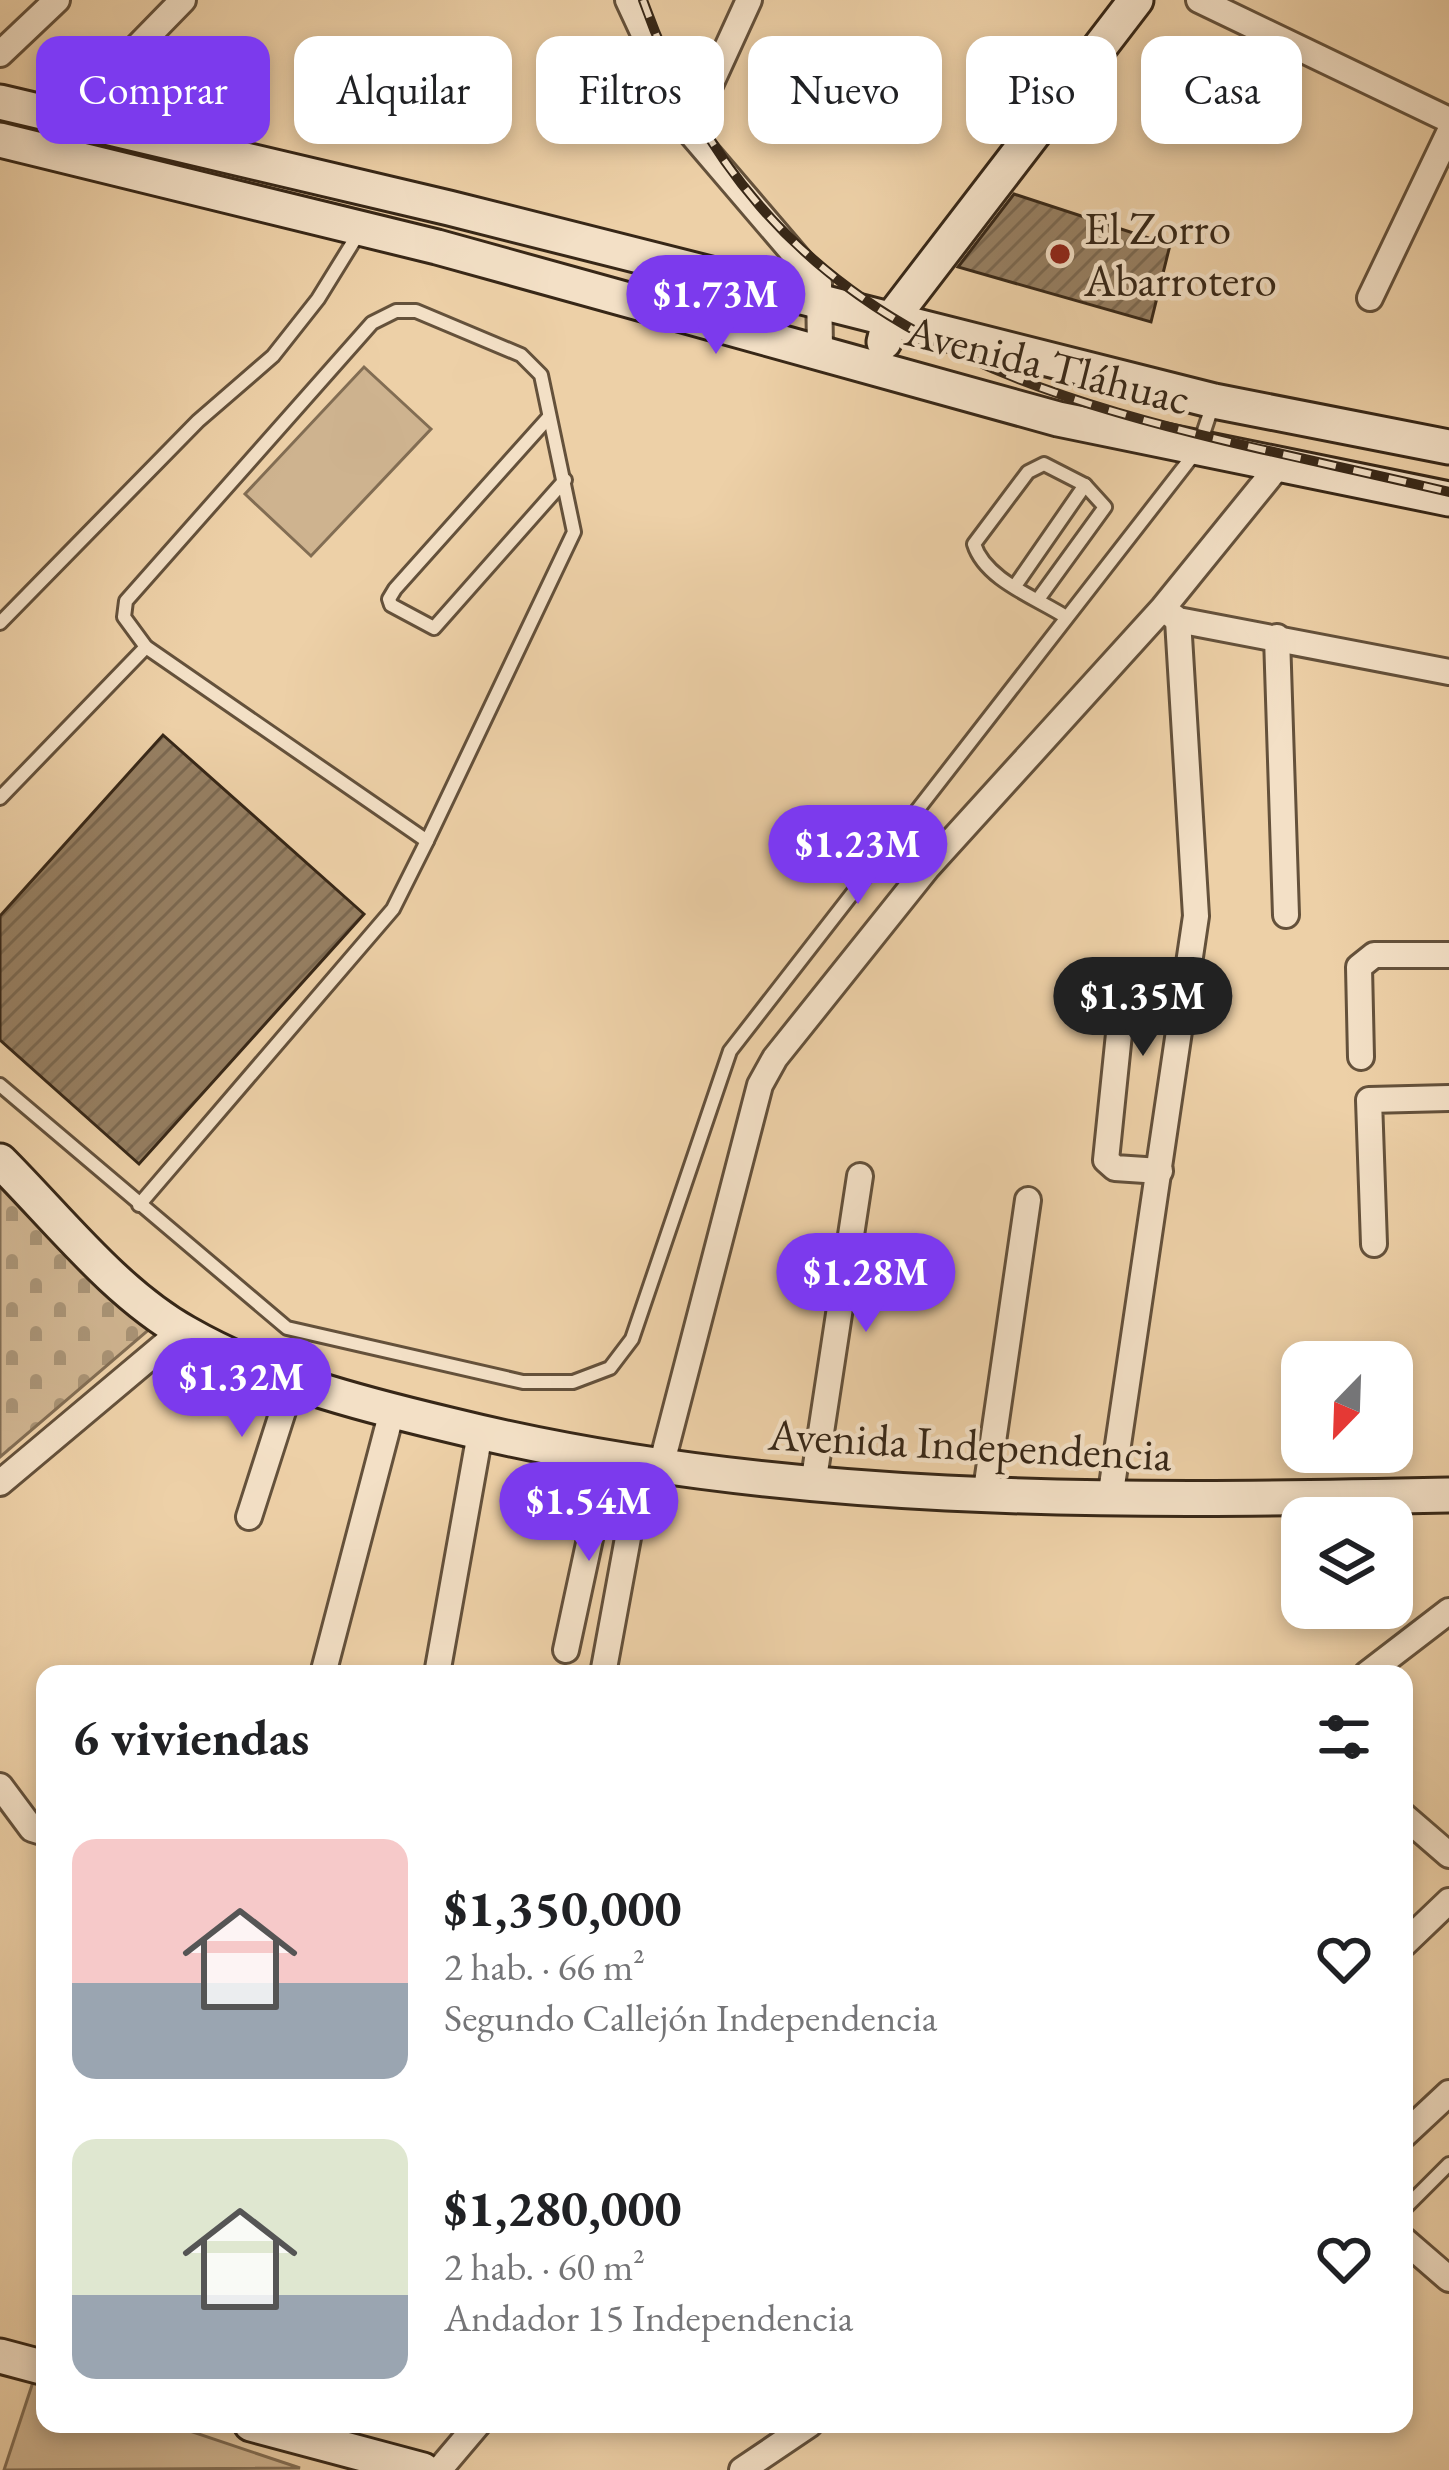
<!DOCTYPE html>
<html lang="es">
<meta charset="utf-8">
<style>
body{margin:0;font-family:"EB Garamond",serif;background:#f2f2f2;color:#202124;height:100vh;display:flex;flex-direction:column;font-size:45px;white-space:nowrap}
*{box-sizing:border-box;margin:0}
p{font-size:39px;color:#757577}
.icon{flex:none;width:66px;height:66px;fill:none;stroke:currentColor;stroke-width:2;stroke-linecap:round;stroke-linejoin:round}
.map{position:relative;flex:1;overflow:hidden}
.sheet{position:absolute;left:36px;top:1665px;width:1377px;height:768px;display:flex;flex-direction:column;background:#fff;border-radius:24px;box-shadow:0 6px 18px #0003}
.sheet>*{flex:none}
.banner{position:absolute;left:36px;top:36px;width:1377px;height:108px;display:flex;gap:24px}
.needle{width:78px;rotate:203deg}
.fabs{position:absolute;left:1281px;top:1341px;display:grid;gap:24px}
.fabs a{display:grid;place-items:center;width:132px;height:132px;border-radius:24px;background:#fff;box-shadow:0 6px 18px #0003;font-size:60px}
.price{position:absolute;translate:-50% -102px;padding:0 27px;border-radius:42px;background:#7c3aed;color:#fff;font-size:39px;line-height:78px;filter:drop-shadow(0 3px 6px #0008)}
.price::after{content:'';position:absolute;left:50%;top:72px;width:36px;height:27px;margin-left:-18px;background:inherit;clip-path:polygon(0 0,100% 0,50% 100%)}
.price.active{background:#222;color:#fff}
ul{padding:0;list-style:none}
li{display:flex;align-items:center;gap:36px;height:300px;padding:0 36px}
li span{display:grid;place-items:center;flex:none;width:336px;height:240px;border-radius:24px;color:#555}
li>.icon{margin-inline-start:auto}
span .icon{width:144px;height:144px;fill:#fffc;stroke-width:1}
li b{font-size:51px}
h2{display:flex;justify-content:space-between;align-items:center;height:144px;padding:0 36px;font-size:51px}
.chip{padding:0 42px;border-radius:24px;background:#fff;box-shadow:0 6px 18px #0003;font-size:42px;line-height:108px}
.chip.active{background:#7c3aed;color:#fff}
.map>svg:first-child{display:block}
</style>
<div class="map">
<svg width="1449" height="2470" viewBox="0 0 1449 2470">
<defs>
<pattern id="cemetery-stones" width="16" height="16" patternUnits="userSpaceOnUse" patternTransform="scale(3)"><rect width="16" height="16" fill="#ceb38f"/><path d="M2 7V4a2 2 0 0 1 4 0v3zM10 15v-3a2 2 0 0 1 4 0v3z" fill="#a89274"/></pattern>
<pattern id="building-hatch" width="6" height="6" patternUnits="userSpaceOnUse" patternTransform="scale(3)"><rect width="6" height="6" fill="#967f62"/><path d="M-1 1l2-2M0 6l6-6M5 7l2-2" fill="none" stroke="#7b6850"/></pattern>
</defs>
<rect width="100%" height="100%" fill="#edd0a7"/>
<filter id="stains"><feTurbulence type="fractalNoise" baseFrequency=".00167" numOctaves="4"/><feColorMatrix values="0 0 0 0 .2 0 0 0 0 .09 0 0 0 0 .02 0 0 0 .5 -.17"/></filter>
<radialGradient id="worn" r=".72"><stop offset=".6" stop-color="#630" stop-opacity="0"/><stop offset="1" stop-color="#630" stop-opacity=".3"/></radialGradient>
<polygon fill="url(#cemetery-stones)" stroke="#826d53" stroke-width="3" points="0,1180 152,1327 0,1457"/>
<g fill="#ceb38f" stroke="#826d53" stroke-width="3">
<polygon points="364,367 431,429 311,556 245,494"/>
<polygon points="34,2379 45,2383 45,2424 169,2424 300,2468 4,2470"/>
</g>
<g fill="url(#building-hatch)" stroke="#372717" stroke-width="3">
<polygon points="1014,194 1170,245 1151,322 958,267"/>
<polygon points="163,735 364,914 139,1164 0,1040 0,916"/>
</g>
<g fill="none" stroke-linecap="round" stroke-linejoin="round">
<g stroke="#64513b" stroke-width="18">
<g id="lane">
<polygon points="396,311 416,311 521,355 541,375 574,532 427,841 146,647 124,617 126,601 372,323"/>
<polyline points="549,417 395,589 389,599 391,605 434,628 565,480"/>
<path d="M 1015,586 L 1085,485 L 1044,464 L 1028,472 L 974,544 C 985,580 1037,598 1066,617"/>
<polyline points="1039,598 1105,507 1085,485"/>
<polyline points="0,623 198,421 273,356 318,299 360,231"/>
<polyline points="0,798 146,647"/>
<polyline points="0,1085 287,1328 523,1382 573,1382 610,1368 632,1339 730,1051 1198,449 1213,404"/>
<polyline points="139,1205 393,909 427,841"/>
<polyline points="1404,2209 1449,2164"/>
</g>
</g>
<g stroke="#64513b" stroke-width="30">
<g id="street">
<polyline points="628,0 689,131 819,283 820,349"/>
<polyline points="1199,0 1449,120"/>
<polyline points="0,54 57,0"/>
<polyline points="65,121 183,0"/>
<polyline points="689,131 749,0"/>
<polyline points="1370,298 1449,133"/>
<polyline points="1169,613 1178,620 1449,672"/>
<polyline points="1277,637 1286,915"/>
<polyline points="1123,995 1106,1160 1115,1168 1160,1171"/>
<polyline points="1361,1057 1359,967 1374,955 1449,955"/>
<polyline points="1374,1244 1369,1100 1449,1098"/>
<polyline points="660,1470 760,1085 775,1058 927,868 1163,608 1279,465"/>
<polyline points="0,1483 181,1331"/>
<polyline points="813,1485 860,1176"/>
<polyline points="985,1497 1028,1200"/>
<polyline points="1110,1499 1196,916 1178,620"/>
<polyline points="249,1517 292,1383"/>
<polyline points="566,1650 607,1460"/>
<polyline points="323,1674 392,1411"/>
<polyline points="437,1674 480,1433"/>
<polyline points="603,1674 641,1467"/>
<polyline points="1367,1674 1449,1611"/>
<polyline points="0,1786 32,1829 45,1833"/>
<polyline points="1404,1816 1449,1855"/>
<polyline points="1404,1944 1449,1901"/>
<polyline points="1404,2135 1449,2093"/>
<polyline points="1404,2240 1449,2279"/>
<polyline points="439,2470 478,2424"/>
<polyline points="742,2470 810,2424"/>
</g>
</g>
<g stroke="#372717" stroke-width="39">
<g id="secondary">
<polyline points="0,102 449,208 1214,401 1449,447"/>
<polyline points="0,140 437,247 1058,419 1449,499"/>
<polyline points="884,342 889,322 1136,0"/>
<path d="M 0,1161 C 57,1218 115,1293 186,1333 C 268,1380 358,1403 450,1425 C 778,1506 1113,1502 1449,1495"/>
<polyline points="0,2356 45,2368"/>
<polyline points="251,2424 423,2470"/>
</g>
</g>
<use href="#lane" stroke="#f3e0c6" stroke-width="12"/>
<use href="#street" stroke="#f3e0c6" stroke-width="24"/>
<use href="#secondary" stroke="#f3e0c6" stroke-width="33"/>
<g stroke="#372717" stroke-width="10">
<path id="rail" d="M 643,0 C 779,381 1107,410 1449,492"/>
</g>
<use href="#rail" stroke="#f3e0c6" stroke-width="6" stroke-dasharray="18" stroke-linecap="butt"/>
</g>
<circle fill="#8f2418" stroke="#f3e0c6" stroke-width="4.5" cx="1060" cy="254" r="12"/>
<g text-anchor="middle" stroke-width="9" stroke-linejoin="round" paint-order="stroke">
<g font-size="45" fill="#372717" stroke="#f3e0c6" text-anchor="start">
<text x="1084" y="244">El Zorro<tspan x="1084" dy="52">Abarrotero</tspan></text>
</g>
<g font-size="45" fill="#372717" stroke="#f3e0c6">
<text transform="translate(1048 364) rotate(14)" y="16">Avenida Tláhuac</text>
<text transform="translate(970 1444) rotate(3)" y="16">Avenida Independencia</text>
</g>
</g>
<rect width="100%" height="100%" filter="url(#stains)"/>
<rect width="100%" height="100%" fill="url(#worn)"/>
</svg>
<div class="fabs">
<a><svg class="needle" viewBox="-14 -14 28 28"><path d="M0-13l5 13h-10z" fill="#e53935"/><path d="M0 13l5-13h-10z" fill="#757577"/></svg></a>
<a><svg class="icon" aria-label="layers" viewBox="0 0 24 24"><path d="M12 4l9 5-9 5-9-5zM3 14l9 5 9-5"/></svg></a>
</div>
<b class="price" style="left:716px;top:357px">$1.73M</b>
<b class="price" style="left:858px;top:907px">$1.23M</b>
<b class="price active" style="left:1143px;top:1059px">$1.35M</b>
<b class="price" style="left:866px;top:1335px">$1.28M</b>
<b class="price" style="left:242px;top:1440px">$1.32M</b>
<b class="price" style="left:589px;top:1564px">$1.54M</b>
<div class="banner">
<a class="chip active">Comprar</a>
<a class="chip">Alquilar</a>
<a class="chip">Filtros</a>
<a class="chip">Nuevo</a>
<a class="chip">Piso</a>
<a class="chip">Casa</a>
</div>
<section class="sheet">
<h2>6 viviendas<svg class="icon" aria-label="filters" viewBox="0 0 24 24"><path d="M4 7h16M4 17h16"/><circle cx="9" cy="7" r="2"/><circle cx="15" cy="17" r="2"/></svg></h2>
<ul>
<li><span style="background:linear-gradient(#f6c9c9 60%,#9aa5b1 0)"><svg class="icon" aria-label="home" viewBox="0 0 24 24"><path d="M3 11l9-7 9 7M6 9v11h12V9"/></svg></span><div><b>$1,350,000</b><p>2 hab. · 66 m²</p><p>Segundo Callejón Independencia</p></div><svg class="icon" aria-label="heart" viewBox="0 0 24 24"><path d="M12 20l-8-8c-3-5 5-10 8-4 3-6 11-1 8 4z"/></svg></li>
<li><span style="background:linear-gradient(#dfe7d0 65%,#9aa5b1 0)"><svg class="icon" aria-label="home" viewBox="0 0 24 24"><path d="M3 11l9-7 9 7M6 9v11h12V9"/></svg></span><div><b>$1,280,000</b><p>2 hab. · 60 m²</p><p>Andador 15 Independencia</p></div><svg class="icon" aria-label="heart" viewBox="0 0 24 24"><path d="M12 20l-8-8c-3-5 5-10 8-4 3-6 11-1 8 4z"/></svg></li>
</ul>
</section>
</div>
